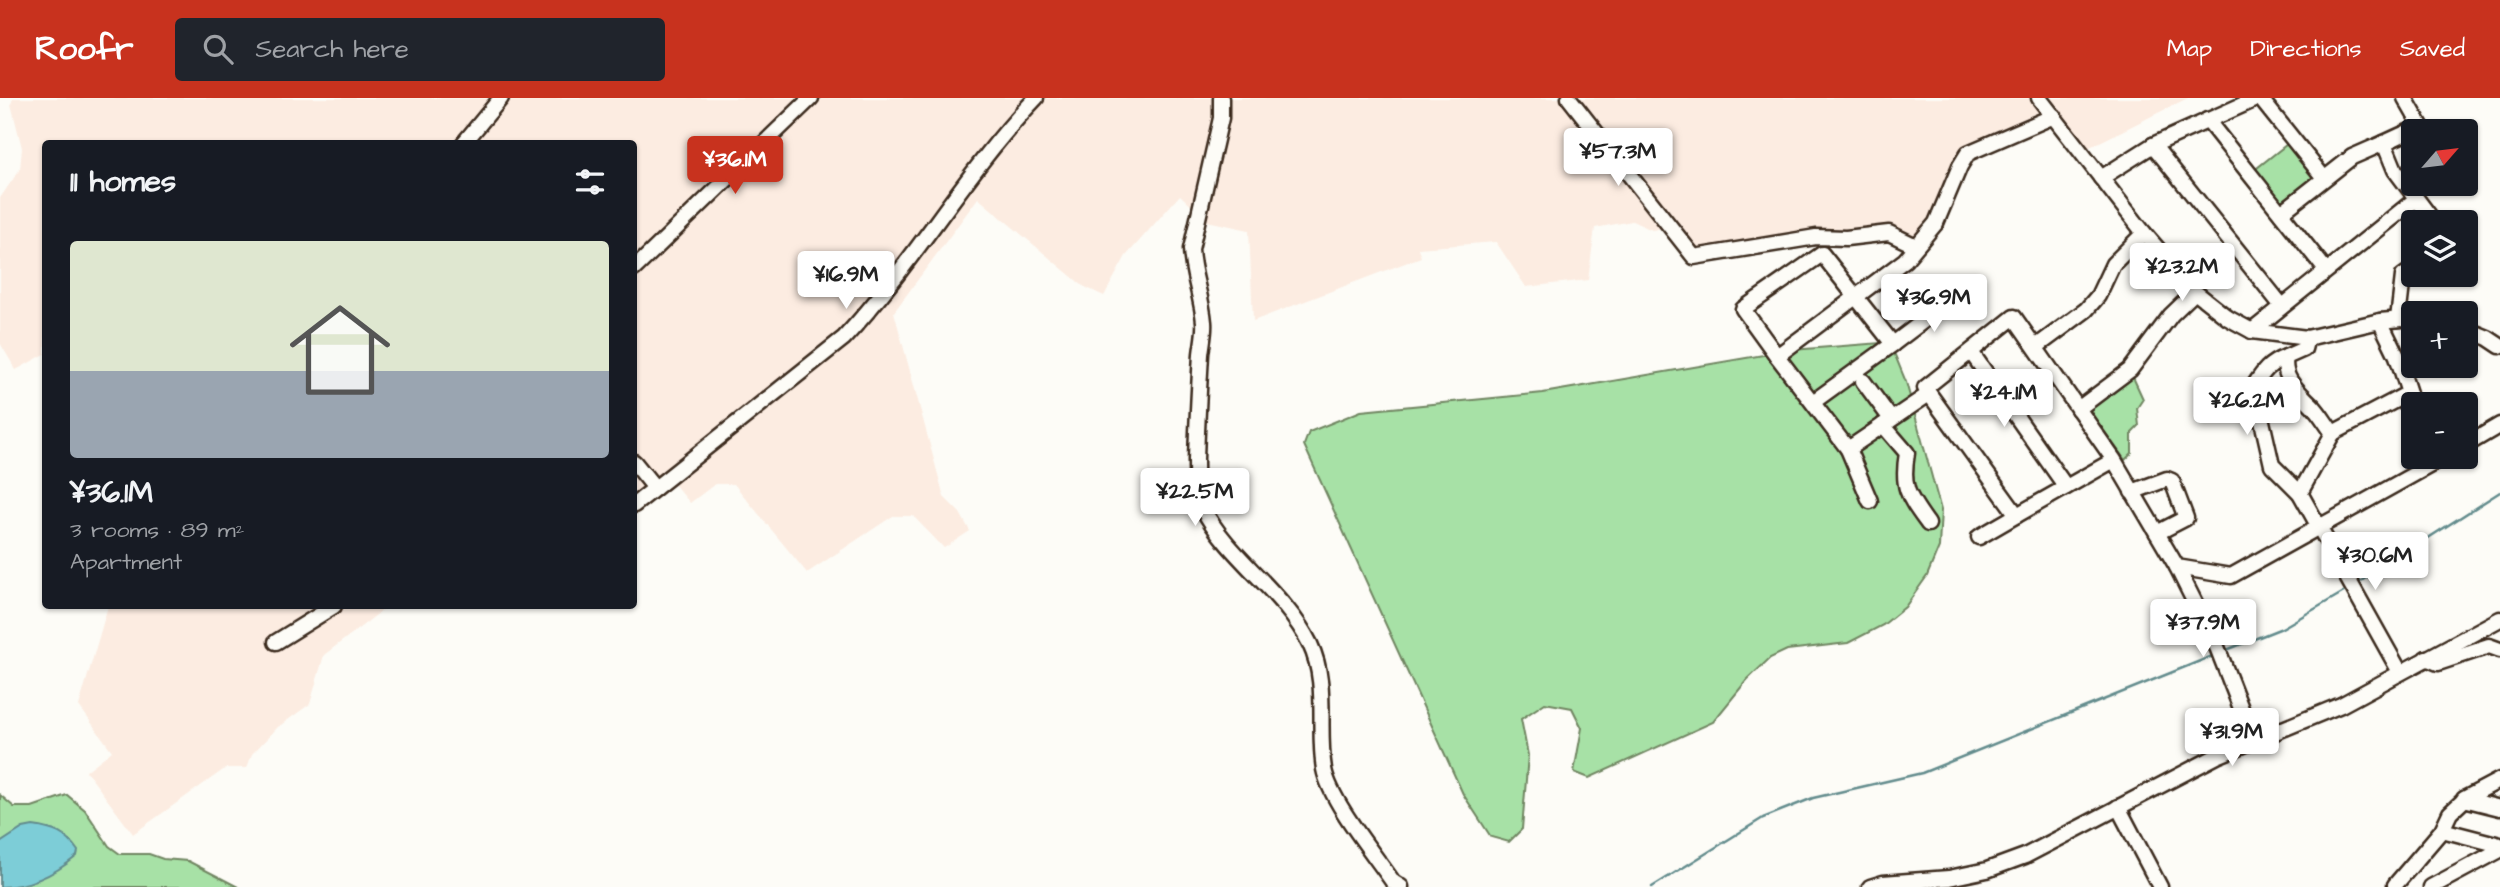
<!DOCTYPE html>
<meta charset="utf-8">
<style>
body{margin:0;font-family:"Architects Daughter",sans-serif;background:#20242c;color:#f1f3f6;height:100vh;display:flex;flex-direction:column;font-size:26px;white-space:nowrap}
*{box-sizing:border-box;margin:0}
p{font-size:23px;color:#9ea1a6}
.icon{flex:none;width:38px;height:38px;fill:none;stroke:currentColor;stroke-width:2;stroke-linecap:round;stroke-linejoin:round}
.map{position:relative;flex:1;overflow:hidden}
.side{position:absolute;left:42px;top:42px;width:595px;height:469px;display:flex;flex-direction:column;background:#171b24;border-radius:7px;box-shadow:0 2px 5px #0004}
.side>*{flex:none}
.needle{width:46px;rotate:62deg}
.buttons{position:absolute;left:2401px;top:21px;display:grid;gap:14px}
.buttons a{display:grid;place-items:center;width:77px;height:77px;border-radius:7px;background:#171b24;box-shadow:0 2px 5px #0004;font-size:35px}
.price{position:absolute;translate:-50% -60px;padding:0 16px;border-radius:7px;background:#fff;color:#222;font-size:23px;line-height:46px;filter:drop-shadow(0 2px 4px #0008)}
.price::after{content:'';position:absolute;left:50%;top:42px;width:21px;height:16px;margin-left:-10px;background:inherit;clip-path:polygon(0 0,100% 0,50% 100%)}
.price.on{background:#c8321e;color:#fff}
ul{padding:0;list-style:none}
li{display:grid;align-content:center;gap:14px;height:371px;padding:0 28px}
li+li{border-top:2px solid #363941}
li span{display:grid;place-items:center;height:217px;border-radius:7px;color:#555}
li>.icon{margin-inline-start:auto}
span .icon{width:126px;height:126px;fill:#fffc;stroke-width:1}
li b{font-size:30px}
h2{display:flex;justify-content:space-between;align-items:center;height:84px;padding:0 28px;font-size:30px}
header{display:flex;align-items:center;gap:42px;box-sizing:border-box;height:98px;padding:0 35px;background:#c8321e;color:#fff}
header strong{font-size:33px}
nav{display:flex;gap:38px;margin-inline-start:auto;font-size:24px}
.search{width:490px;height:63px;background:#20242c;display:flex;align-items:center;gap:18px;box-sizing:border-box;padding:0 24px;border-radius:7px;color:#9ea1a6;font-size:26px}
.map>svg:first-child{display:block}
</style>
<header>
<strong>Roofr</strong>
<div class="search"><svg class="icon" aria-label="search" viewBox="0 0 24 24"><circle cx="10" cy="10" r="6"/><path d="M15 15l6 6"/></svg>Search here</div>
<nav><a>Map</a><a>Directions</a><a>Saved</a></nav>
</header>
<div class="map">
<svg width="2500" height="789" viewBox="0 0 2500 789">
<rect width="100%" height="100%" fill="#fdfcf7"/>
<filter id="ink" filterUnits="userSpaceOnUse"><feTurbulence type="fractalNoise" baseFrequency=".0143" numOctaves="2"/><feDisplacementMap in="SourceGraphic" scale="14" xChannelSelector="R" yChannelSelector="G"/><feConvolveMatrix kernelMatrix="1 2 1 2 8 2 1 2 1" color-interpolation-filters="sRGB"/></filter>
<g filter="url(#ink)">
<g fill="#fcece1">
<polygon points="13,0 2188,0 2086,51 2053,7 1964,51 1932,123 1914,142 1894,133 1697,155 1675,128 1652,132 1632,123 1595,130 1588,182 1526,189 1496,144 1418,150 1421,159 1253,223 1249,132 1207,123 1180,97 1126,158 1104,198 1083,188 978,100 894,214 944,399 960,415 970,433 944,450 913,418 893,418 807,475 734,386 715,386 690,405 673,385 634,416 634,46 46,46 45,256 16,272 0,245 0,100 20,71 22,50 11,6"/>
<polygon points="108,508 388,508 324,557 310,606 278,629 252,656 247,670 226,670 133,736 86,673 112,653 79,608"/>
</g>
<g fill="#a7e1a6" stroke="#718662" stroke-width="2">
<polygon points="2291,43 2320,80 2282,111 2252,74"/>
<polygon points="1881,245 1895,257 1906,284 1941,412 1939,449 1927,478 1905,509 1883,527 1848,545 1787,552 1770,560 1747,582 1713,624 1589,680 1574,674 1582,630 1572,610 1545,605 1521,621 1528,657 1522,731 1509,744 1491,739 1463,696 1304,347 1309,334 1361,313 1543,295 1792,252"/>
<polygon points="2132,277 2143,301 2137,310 2139,328 2132,335 2132,355 2125,362 2087,309"/>
<polygon points="0,697 14,709 32,709 67,697 85,712 109,748 120,756 149,756 163,761 188,763 238,789 0,789"/>
</g>
<path fill="#7dcdd7" stroke="#638c8d" stroke-width="2" d="M 33,728 C 54,731 66,735 78,753 L 77,758 C 55,776 29,789 0,789 L 0,745 L 23,730 Z"/>
<g fill="none" stroke-linecap="round" stroke-linejoin="round">
<g stroke="#638c8d" stroke-width="2.5">
<polyline points="2358,485 2500,394"/>
<polyline points="2224,553 2282,530 2349,491"/>
<polyline points="1652,789 1763,720 1813,700 1922,675 2215,557"/>
</g>
<g stroke="#3b2a1e" stroke-width="19">
<g id="minor">
<path d="M 1221,0 L 1221,20 L 1191,151 C 1192,176 1202,199 1204,224 C 1205,234 1202,246 1201,256 C 1199,291 1197,326 1196,362 C 1196,376 1196,395 1202,409 C 1228,460 1284,493 1310,546 C 1329,586 1317,629 1324,671 C 1330,703 1374,756 1393,784 L 1401,789"/>
<polyline points="1569,0 1694,159 1816,139 1846,140 1889,135 1916,148"/>
<polyline points="2039,0 2144,135 2195,194 2228,220 2252,233 2307,240 2380,223 2413,220"/>
<polyline points="2260,0 2324,80"/>
<polyline points="2405,0 2421,28 2384,45 2395,72 2434,124"/>
<polyline points="2207,22 2325,171"/>
<polyline points="463,46 501,0"/>
<polyline points="2153,47 2282,208"/>
<polyline points="2101,80 2153,47 2258,0"/>
<polyline points="2281,115 2352,59 2384,45"/>
<polyline points="634,171 811,0"/>
<polyline points="2398,221 2403,178 2413,171"/>
<polyline points="2466,231 2488,240 2500,248"/>
<polyline points="2252,233 2416,101"/>
<path d="M 2307,240 L 2304,251 L 2286,259 C 2281,280 2299,294 2312,307 C 2320,315 2326,326 2333,335 L 2409,295 L 2397,258 L 2380,223"/>
<polyline points="1893,246 1955,199"/>
<polyline points="2036,249 2086,212 2098,198 2113,166 2144,135"/>
<polyline points="1971,254 2066,389"/>
<polyline points="1777,258 1743,211 1822,156 1893,246 1813,304"/>
<path d="M 2286,259 C 2269,265 2263,274 2254,288 L 2272,367 L 2300,395 L 2400,574"/>
<polyline points="1863,283 1891,321"/>
<polyline points="1929,296 1848,351 1777,258 1905,162 1936,125 1960,68 1968,55 2054,18"/>
<polyline points="2078,311 2130,272 2171,217 2195,194"/>
<path d="M 1883,327 L 1907,355 C 1901,390 1908,398 1928,426"/>
<polyline points="2466,347 2500,327"/>
<polyline points="1848,351 1870,403"/>
<polyline points="2114,362 2017,417 1925,290 2014,219 2114,362 2177,469 2231,478 2445,359"/>
<polyline points="634,364 655,390"/>
<polyline points="2132,394 2167,381 2172,383 2186,420 2157,435"/>
<polyline points="2300,395 2333,335"/>
<path d="M 634,407 L 844,240 C 914,165 965,74 1036,0"/>
<polyline points="1979,439 2017,417"/>
<polyline points="2177,469 2217,549 2253,641"/>
<polyline points="276,544 334,508"/>
<polyline points="2426,560 2438,565 2489,548 2500,552"/>
<polyline points="2464,701 2500,710"/>
<polyline points="2118,709 2160,789"/>
<polyline points="2442,732 2500,747"/>
<polyline points="2395,787 2442,732 2450,715 2466,700 2500,682"/>
<polyline points="1870,789 1883,785 1949,780 1987,772 2025,758 2217,658 2341,607 2500,521"/>
<polyline points="2431,789 2500,752"/>
</g>
</g>
<use href="#minor" stroke="#fdfcf7" stroke-width="14"/>
</g>
</g>
</svg>
<div class="buttons">
<a><svg class="needle" viewBox="-14 -14 28 28"><path d="M0-13l5 13h-10z" fill="#e53935"/><path d="M0 13l5-13h-10z" fill="#9ea1a6"/></svg></a>
<a><svg class="icon" aria-label="layers" viewBox="0 0 24 24"><path d="M12 4l9 5-9 5-9-5zM3 14l9 5 9-5"/></svg></a>
<a>+</a>
<a>−</a>
</div>
<b class="price" style="left:1618px;top:90px">¥57.3M</b>
<b class="price on" style="left:735px;top:98px">¥36.1M</b>
<b class="price" style="left:2182px;top:205px">¥23.2M</b>
<b class="price" style="left:846px;top:213px">¥16.9M</b>
<b class="price" style="left:1934px;top:236px">¥36.9M</b>
<b class="price" style="left:2004px;top:331px">¥24.1M</b>
<b class="price" style="left:2247px;top:339px">¥26.2M</b>
<b class="price" style="left:1195px;top:430px">¥22.5M</b>
<b class="price" style="left:2375px;top:494px">¥30.6M</b>
<b class="price" style="left:2203px;top:561px">¥37.9M</b>
<b class="price" style="left:2232px;top:670px">¥31.9M</b>
<section class="side">
<h2>11 homes<svg class="icon" aria-label="filters" viewBox="0 0 24 24"><path d="M4 7h16M4 17h16"/><circle cx="9" cy="7" r="2"/><circle cx="15" cy="17" r="2"/></svg></h2>
<ul>
<li><span style="background:linear-gradient(#dfe7d0 60%,#9aa5b1 0)"><svg class="icon" aria-label="home" viewBox="0 0 24 24"><path d="M3 11l9-7 9 7M6 9v11h12V9"/></svg></span><div><b>¥36.1M</b><p>3 rooms · 89 m²</p><p>Apartment</p></div></li>
</ul>
</section>
</div>
